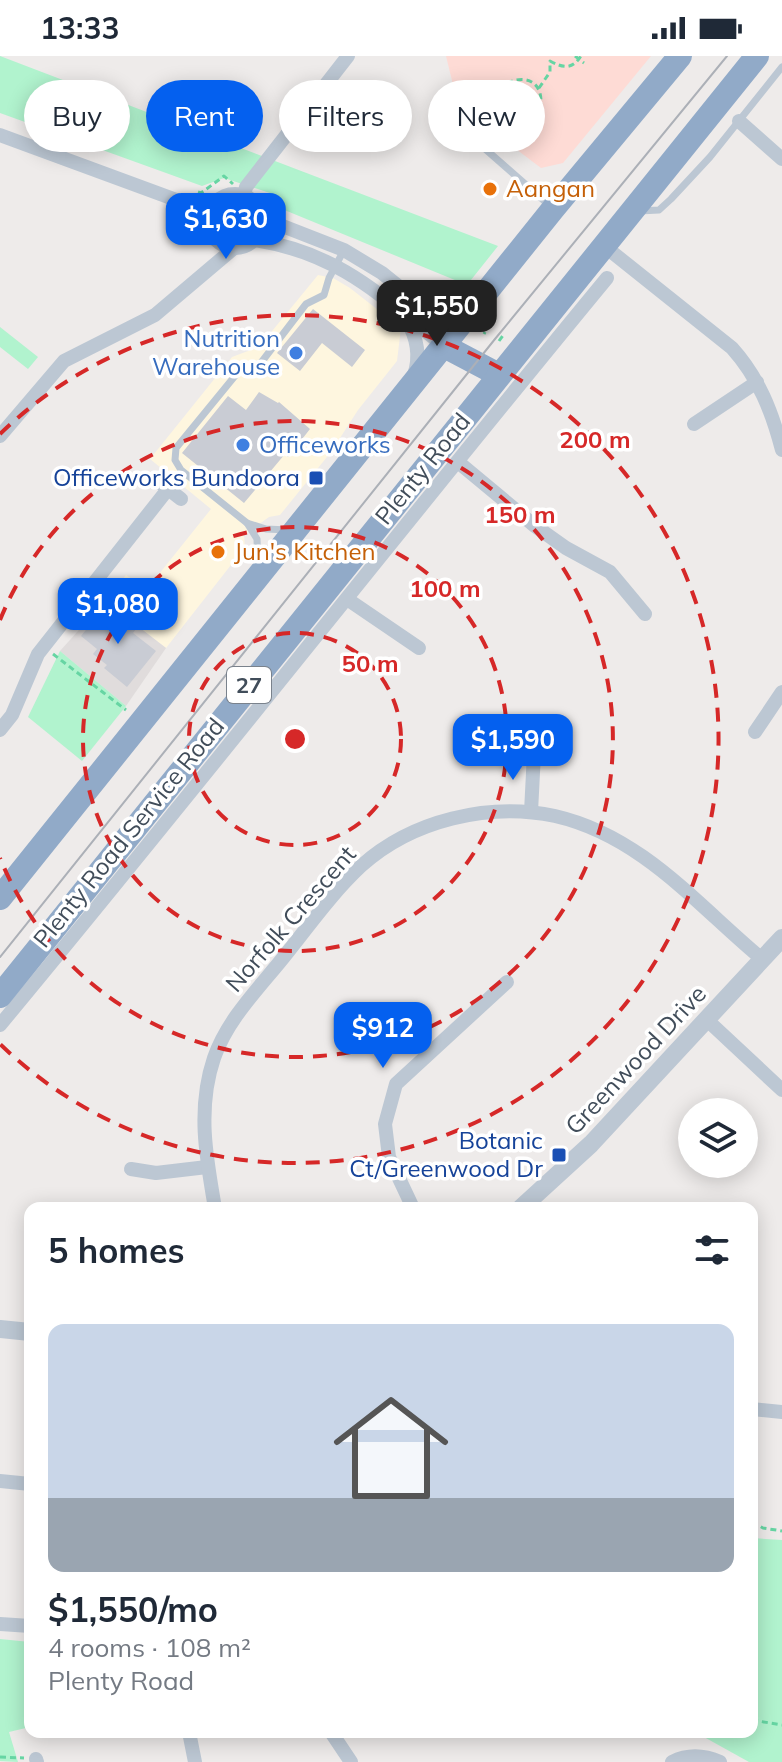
<!DOCTYPE html>
<meta charset="utf-8">
<style>
body{margin:0;font-family:Mulish,sans-serif;background:#f6f6f7;color:#1f2937;height:100vh;display:flex;flex-direction:column;font-size:30px;white-space:nowrap}
*{box-sizing:border-box;margin:0}
p{font-size:26px;color:#747a83}
.icon{flex:none;width:44px;height:44px;fill:none;stroke:currentColor;stroke-width:2;stroke-linecap:round;stroke-linejoin:round}
.map{position:relative;flex:1;overflow:hidden}
.details{position:absolute;left:24px;top:1146px;width:734px;height:536px;display:flex;flex-direction:column;background:#fff;border-radius:16px;box-shadow:0 4px 20px #0003}
.details>*{flex:none}
.top-card{position:absolute;left:24px;top:24px;width:734px;height:72px;display:flex;gap:16px}
.fabs{position:absolute;left:678px;top:1042px;display:grid;gap:16px}
.fabs a{display:grid;place-items:center;width:80px;height:80px;border-radius:50%;background:#fff;box-shadow:0 4px 20px #0003;font-size:40px}
.price{position:absolute;translate:-50% -68px;padding:0 18px;border-radius:16px;background:#0460ef;color:#fff;font-size:26px;line-height:52px;filter:drop-shadow(0 2px 4px #0008)}
.price::after{content:'';position:absolute;left:50%;top:48px;width:24px;height:18px;margin-left:-12px;background:inherit;clip-path:polygon(0 0,100% 0,50% 100%)}
.price.on{background:#222;color:#fff}
ul{padding:0;list-style:none}
li{display:grid;align-content:center;gap:16px;height:424px;padding:0 24px}
li+li{border-top:2px solid #e0e1e3}
li span{display:grid;place-items:center;height:248px;border-radius:16px;color:#555}
li>.icon{margin-inline-start:auto}
span .icon{width:144px;height:144px;fill:#fffc;stroke-width:1}
li b{font-size:34px}
h2{display:flex;justify-content:space-between;align-items:center;height:96px;padding:0 24px;font-size:34px}
.pill{padding:0 28px;border-radius:36px;background:#fff;box-shadow:0 4px 20px #0003;font-size:28px;line-height:72px}
.pill.on{background:#0460ef;color:#fff}
.status{display:flex;justify-content:space-between;align-items:center;height:56px;padding:0 40px;background:#fff;direction:ltr}
.status svg{height:22px;fill:currentColor}
.map>svg:first-child{display:block}
</style>
<div class="status"><b>13:33</b><svg viewBox="0 0 49 12"><path d="M0 12V9h3v3zM5 12V6h3v6zM10 12V3h3v9zM15 12V0h3v12zM26 1h20v11H26zM47 4h2v5h-2z"/></svg></div>
<div class="map">
<svg width="782" height="1706" viewBox="0 0 782 1706">
<rect width="100%" height="100%" fill="#eeebea"/>
<polygon fill="#fef6df" points="318,219 333,222 350,232 401,272 397,305 358,354 331,396 280,459 269,461 244,479 245,491 166,592 105,545 126,519 147,533 211,453 150,403 232,301 259,291"/>
<polygon fill="#e0dcdc" points="105,545 166,592 126,650 60,595"/>
<polygon fill="#fedbd5" points="446,0 651,0 563,107 541,112 475,62 455,37"/>
<g fill="#b1f3ce">
<polygon points="0,0 498,190 467,229 282,153 270,137 224,122 202,130 0,57"/>
<polygon points="0,271 38,301 28,313 0,291"/>
<polygon points="60,595 126,650 82,705 28,661"/>
<polygon points="752,1482 782,1484 782,1706 749,1706 695,1676 752,1676"/>
<polygon points="0,1583 30,1586 30,1671 9,1676 18,1706 0,1705"/>
</g>
<g fill="#c9ccd4">
<polygon points="313,253 365,294 352,311 322,287 300,315 277,297"/>
<polygon points="259,336 278,347 279,346 310,373 288,401 285,398 244,447 182,397 228,340 246,354"/>
<polygon points="106,549 136,573 133,577 156,595 127,631 104,612 107,609 93,598 97,593 81,580"/>
</g>
<g fill="none" stroke-linecap="round" stroke-linejoin="round">
<g stroke="#66d5a3" stroke-width="3" stroke-dasharray="6 4" stroke-linecap="butt">
<polyline points="575,0 584,7"/>
<path d="M 507,27 C 529,17 545,29 540,53"/>
<path d="M 539,32 L 550,16 L 550,5 C 563,12 572,14 581,0"/>
<polyline points="198,136 201,137 224,120 233,128"/>
<polyline points="259,138 270,149"/>
<polyline points="484,278 485,276"/>
<polyline points="499,285 504,278"/>
<polyline points="53,598 126,654"/>
<polyline points="752,1466 763,1472 782,1475"/>
<polyline points="752,1664 782,1669"/>
<polyline points="0,1701 24,1702"/>
</g>
<g stroke="#bcc7d3" stroke-width="7">
<polyline points="459,70 549,149"/>
<polyline points="639,155 659,154 671,143 710,101 782,11"/>
<polyline points="247,467 181,414 175,404 176,392 239,315 247,310 260,308 306,248 324,239 329,222 344,194"/>
<polyline points="258,510 257,483 247,467 266,473 288,474"/>
</g>
<g stroke="#bcc7d3" stroke-width="14">
<polyline points="739,65 782,103"/>
<polyline points="0,79 209,156"/>
<circle cx="235" cy="165" r="27"/>
<polyline points="244,140 246,131 348,0"/>
<polyline points="262,162 344,194 382,217 455,276"/>
<path d="M 255,184 C 339,197 381,240 444,290"/>
<path d="M 603,189 L 732,292 C 759,322 772,356 782,394"/>
<path d="M 412,238 C 436,243 457,246 481,238"/>
<path d="M 406,263 C 417,281 421,299 414,319"/>
<polyline points="694,368 757,326"/>
<polyline points="0,380 64,305 155,259 233,193"/>
<polyline points="458,406 535,470 566,492 610,516 645,558"/>
<polyline points="158,425 181,443"/>
<polyline points="347,543 419,592"/>
<polyline points="0,674 12,659 38,598 168,433"/>
<polyline points="755,676 782,636"/>
<polyline points="531,756 534,697"/>
<polyline points="707,964 782,1034"/>
<path d="M 0,969 C 205,722 403,469 607,222"/>
<polyline points="131,1113 156,1117 207,1111"/>
<path d="M 215,1152 C 206,1101 197,1052 214,1002 C 227,964 258,933 283,902 C 308,871 332,837 361,810 C 412,764 489,746 555,760 C 642,780 697,849 762,903"/>
<polyline points="413,1152 389,1101 385,1068 396,1028 507,926"/>
<polyline points="752,1353 782,1356"/>
<polyline points="0,1425 30,1428"/>
<polyline points="0,1568 30,1570"/>
<polyline points="189,1676 195,1706"/>
<polyline points="331,1676 351,1706"/>
<polyline points="36,1703 37,1706"/>
<path d="M 672,1706 C 688,1698 704,1699 720,1706"/>
</g>
<g stroke="#bcc7d3" stroke-width="18">
<polyline points="521,1152 591,1088 782,882"/>
<polyline points="0,1273 30,1276"/>
</g>
<g stroke="#91aac8" stroke-width="24">
<polyline points="444,290 499,319"/>
<polyline points="0,842 553,153 680,0"/>
<polyline points="0,940 757,0"/>
</g>
<polyline stroke="#acb0b7" stroke-width="2" points="0,901 495,283 727,0"/>
</g>
<g fill="none" stroke="#d62828" stroke-width="4" stroke-dasharray="14 10">
<circle cx="295" cy="683" r="106"/>
<circle cx="295" cy="683" r="212"/>
<path d="M0 564A318 318 0 1 1 0 802"/>
<path d="M0 378A424 424 0 1 1 0 988"/>
</g>
<g fill="#e8710a" stroke="#fff" stroke-width="3">
<circle cx="490" cy="133" r="8"/>
<circle cx="218" cy="496" r="8"/>
</g>
<g fill="#3f7fe0" stroke="#fff" stroke-width="3">
<circle cx="296" cy="297" r="8"/>
<circle cx="243" cy="389" r="8"/>
</g>
<g fill="#1a4fb4" stroke="#fff" stroke-width="3">
<rect x="308" y="414" width="16" height="16" rx="4"/>
<rect x="551" y="1091" width="16" height="16" rx="4"/>
</g>
<g text-anchor="middle" stroke-width="7" stroke-linejoin="round" paint-order="stroke">
<rect fill="#fff" stroke="#7a828c" stroke-width="2" x="227" y="611" width="44" height="36" rx="6"/>
<g font-size="22" font-weight="bold" fill="#414d5a">
<text x="249" y="637">27</text>
</g>
<g font-size="24" fill="#c56008" stroke="#fff" text-anchor="start">
<text x="506" y="141">Aangan</text>
<text x="234" y="504">Jun's Kitchen</text>
</g>
<g font-size="24" fill="#366cbe" stroke="#fff" text-anchor="end">
<text x="280" y="291">Nutrition<tspan x="280" dy="28">Warehouse</tspan></text>
<text x="259" y="397" text-anchor="start">Officeworks</text>
</g>
<g font-size="24" fill="#414d5a" stroke="#fff">
<text transform="translate(423 413) rotate(-51)" y="8">Plenty Road</text>
<text transform="translate(129 777) rotate(-51)" y="8">Plenty Road Service Road</text>
<text transform="translate(291 863) rotate(-49)" y="8">Norfolk Crescent</text>
<text transform="translate(636 1004) rotate(-47)" y="8">Greenwood Drive</text>
</g>
<g font-size="24" fill="#164399" stroke="#fff" text-anchor="end">
<text x="300" y="430">Officeworks Bundoora</text>
<text x="543" y="1093">Botanic<tspan x="543" dy="28">Ct/Greenwood Dr</tspan></text>
</g>
</g>
<circle cx="295" cy="683" r="12" fill="#d62828" stroke="#fff" stroke-width="4"/>
<g font-size="24" text-anchor="middle" font-weight="bold" fill="#d62828" stroke="#fff" stroke-width="7" stroke-linejoin="round" paint-order="stroke">
<text x="595" y="392">200 m</text>
<text x="520" y="467">150 m</text>
<text x="445" y="541">100 m</text>
<text x="370" y="616">50 m</text>
</g>
</svg>
<div class="fabs">
<a><svg class="icon" aria-label="layers" viewBox="0 0 24 24"><path d="M12 4l9 5-9 5-9-5zM3 14l9 5 9-5"/></svg></a>
</div>
<b class="price" style="left:226px;top:205px">$1,630</b>
<b class="price on" style="left:437px;top:292px">$1,550</b>
<b class="price" style="left:118px;top:590px">$1,080</b>
<b class="price" style="left:513px;top:726px">$1,590</b>
<b class="price" style="left:383px;top:1014px">$912</b>
<div class="top-card">
<a class="pill">Buy</a>
<a class="pill on">Rent</a>
<a class="pill">Filters</a>
<a class="pill">New</a>
</div>
<section class="details">
<h2>5 homes<svg class="icon" aria-label="filters" viewBox="0 0 24 24"><path d="M4 7h16M4 17h16"/><circle cx="9" cy="7" r="2"/><circle cx="15" cy="17" r="2"/></svg></h2>
<ul>
<li><span style="background:linear-gradient(#c9d6e8 70%,#9aa5b1 0)"><svg class="icon" aria-label="home" viewBox="0 0 24 24"><path d="M3 11l9-7 9 7M6 9v11h12V9"/></svg></span><div><b>$1,550/mo</b><p>4 rooms · 108 m²</p><p>Plenty Road</p></div></li>
</ul>
</section>
</div>
